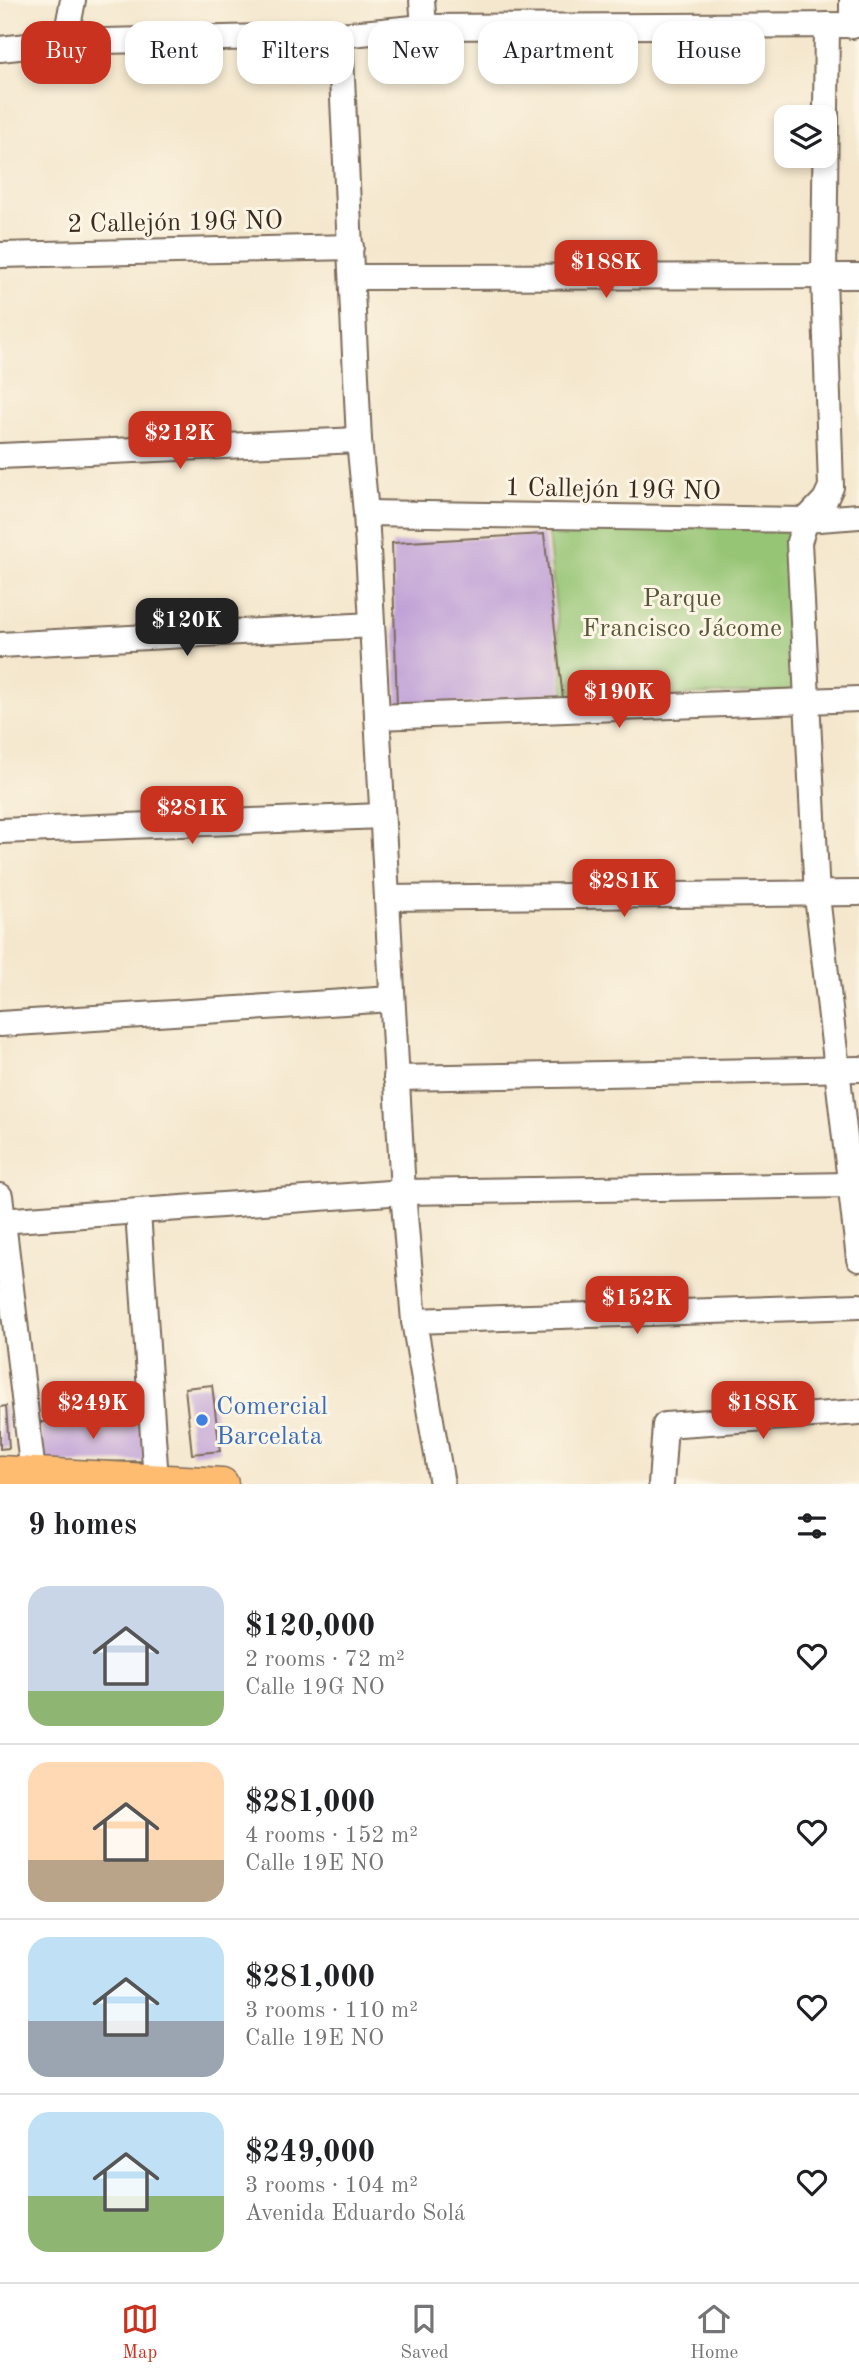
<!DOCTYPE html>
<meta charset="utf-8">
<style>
body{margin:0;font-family:"Old Standard TT",serif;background:#f2f2f2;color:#202124;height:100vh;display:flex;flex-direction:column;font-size:26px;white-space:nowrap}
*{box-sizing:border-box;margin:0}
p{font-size:23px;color:#757577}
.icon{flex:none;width:38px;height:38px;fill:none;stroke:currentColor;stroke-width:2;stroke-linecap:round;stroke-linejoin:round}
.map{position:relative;height:1484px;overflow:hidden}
.details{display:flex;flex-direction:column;background:#fff;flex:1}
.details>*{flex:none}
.top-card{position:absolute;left:21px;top:21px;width:817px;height:63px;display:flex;gap:14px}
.fabs{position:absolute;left:774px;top:105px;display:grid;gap:14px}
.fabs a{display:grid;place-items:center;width:63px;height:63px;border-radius:14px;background:#fff;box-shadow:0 4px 10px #0003;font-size:35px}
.price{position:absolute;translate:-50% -60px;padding:0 16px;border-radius:14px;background:#c8321e;color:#fff;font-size:23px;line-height:46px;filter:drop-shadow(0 2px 4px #0008)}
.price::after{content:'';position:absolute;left:50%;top:42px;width:21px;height:16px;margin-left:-10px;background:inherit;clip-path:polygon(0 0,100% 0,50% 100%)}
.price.on{background:#222;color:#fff}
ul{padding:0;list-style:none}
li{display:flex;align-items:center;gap:21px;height:175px;padding:0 28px}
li+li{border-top:2px solid #e0e0e0}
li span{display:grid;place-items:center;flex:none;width:196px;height:140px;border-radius:21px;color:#555}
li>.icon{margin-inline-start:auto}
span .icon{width:84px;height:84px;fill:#fffc;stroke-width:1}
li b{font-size:30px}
h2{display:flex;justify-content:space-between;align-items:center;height:84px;padding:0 28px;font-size:30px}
.chip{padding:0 24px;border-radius:21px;background:#fff;box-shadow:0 4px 10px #0003;font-size:24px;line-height:63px}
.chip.on{background:#c8321e;color:#fff}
.tabs{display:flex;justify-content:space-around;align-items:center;height:98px;border-top:2px solid #e0e0e0;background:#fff;font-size:19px;color:#757577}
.tabs a{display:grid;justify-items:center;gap:4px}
.tabs .on{color:#c8321e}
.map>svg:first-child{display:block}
</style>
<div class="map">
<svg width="859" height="1484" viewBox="0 0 859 1484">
<rect width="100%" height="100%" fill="#fcf5e5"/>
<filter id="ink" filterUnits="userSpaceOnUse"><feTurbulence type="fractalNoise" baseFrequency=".0143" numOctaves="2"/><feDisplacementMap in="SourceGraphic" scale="14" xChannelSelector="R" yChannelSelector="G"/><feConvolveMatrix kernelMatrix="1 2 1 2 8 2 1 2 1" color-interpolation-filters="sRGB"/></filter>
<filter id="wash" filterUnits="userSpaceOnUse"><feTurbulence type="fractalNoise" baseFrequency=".00686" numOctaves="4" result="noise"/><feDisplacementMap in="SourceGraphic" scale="28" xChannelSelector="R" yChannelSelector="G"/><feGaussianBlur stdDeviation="1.57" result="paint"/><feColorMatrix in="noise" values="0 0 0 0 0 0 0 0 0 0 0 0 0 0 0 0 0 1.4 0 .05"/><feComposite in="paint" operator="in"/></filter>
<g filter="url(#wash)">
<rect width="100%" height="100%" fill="#f4e7cd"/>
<polygon fill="#96c574" stroke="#687849" stroke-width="2" points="547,525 792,527 795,691 565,700"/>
<g id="blocks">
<g fill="#c0a0d7">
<polygon points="544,534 563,699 397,707 392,543"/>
<polygon points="212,1385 220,1451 192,1454 185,1388"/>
<polygon points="6,1406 9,1448 0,1449 0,1407"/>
<polygon points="142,1418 144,1461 42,1463 41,1422"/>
</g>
</g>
</g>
<g filter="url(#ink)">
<use href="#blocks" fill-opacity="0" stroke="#7c6c5b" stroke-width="2"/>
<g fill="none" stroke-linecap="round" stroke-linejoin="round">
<g stroke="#7c6c5b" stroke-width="28">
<g id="minor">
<polyline points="422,0 424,27"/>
<polyline points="827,25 824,277 831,487 825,500 806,520 799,542 817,896 859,1259"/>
<polyline points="852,26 852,0"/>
<polyline points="340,35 359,440 366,513 403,1192 414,1321 442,1484"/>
<polyline points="65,42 73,0"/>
<polyline points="0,49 65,42 340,35 424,27 859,25"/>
<polyline points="0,255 351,247"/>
<polyline points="353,277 859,276"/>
<polyline points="0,456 359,440"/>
<polyline points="366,513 806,520 859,516"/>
<polyline points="0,645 372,625"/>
<polyline points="377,717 859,699"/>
<polyline points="0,831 382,816"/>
<polyline points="387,898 859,893"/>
<polyline points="0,1024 392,999"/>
<polyline points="396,1078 859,1069"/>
<polyline points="0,1196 33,1473"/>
<polyline points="138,1212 156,1481"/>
<polyline points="0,1221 403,1192 851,1185"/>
<polyline points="414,1321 859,1306"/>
<polyline points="661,1484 665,1425 859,1412"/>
</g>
</g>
<g stroke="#7c6c5b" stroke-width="35">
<polyline id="major" points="0,1472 222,1484"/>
</g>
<use href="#minor" stroke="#fff" stroke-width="24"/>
<use href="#major" stroke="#fdbc6f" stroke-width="32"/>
</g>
</g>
<circle fill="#3f7fe0" stroke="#fcf5e5" stroke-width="2.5" cx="202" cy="1420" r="7"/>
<g text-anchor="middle" stroke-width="6" stroke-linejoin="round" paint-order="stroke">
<g font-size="26" fill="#3b2a1e" stroke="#fcf5e5">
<text transform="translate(175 221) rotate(-1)" y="9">2 Callejón 19G NO</text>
<text transform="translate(613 488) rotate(1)" y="9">1 Callejón 19G NO</text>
</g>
<g font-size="26" fill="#565838" stroke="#fcf5e5">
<text x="682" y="606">Parque<tspan x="682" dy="30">Francisco Jácome</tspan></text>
</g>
<g font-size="26" fill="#366cbe" stroke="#fcf5e5" text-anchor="start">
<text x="216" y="1414">Comercial<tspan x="216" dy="30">Barcelata</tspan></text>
</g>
</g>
</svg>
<div class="fabs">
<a><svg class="icon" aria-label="layers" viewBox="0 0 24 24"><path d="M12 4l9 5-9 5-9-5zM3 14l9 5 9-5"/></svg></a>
</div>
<b class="price" style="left:606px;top:300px">$188K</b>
<b class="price" style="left:180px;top:471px">$212K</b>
<b class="price on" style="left:187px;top:658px">$120K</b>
<b class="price" style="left:619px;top:730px">$190K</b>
<b class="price" style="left:192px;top:846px">$281K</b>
<b class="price" style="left:624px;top:919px">$281K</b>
<b class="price" style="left:637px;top:1336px">$152K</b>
<b class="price" style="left:93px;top:1441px">$249K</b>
<b class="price" style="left:763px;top:1441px">$188K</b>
<div class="top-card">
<a class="chip on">Buy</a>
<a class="chip">Rent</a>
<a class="chip">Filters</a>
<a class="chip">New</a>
<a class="chip">Apartment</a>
<a class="chip">House</a>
</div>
</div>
<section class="details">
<h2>9 homes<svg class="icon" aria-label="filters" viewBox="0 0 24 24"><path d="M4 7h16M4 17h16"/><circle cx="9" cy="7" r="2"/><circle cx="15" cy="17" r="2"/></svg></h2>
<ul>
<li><span style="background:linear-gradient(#c9d6e8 75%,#8fb573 0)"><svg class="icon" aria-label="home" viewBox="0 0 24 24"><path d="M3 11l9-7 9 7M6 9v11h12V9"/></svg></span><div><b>$120,000</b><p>2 rooms · 72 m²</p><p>Calle 19G NO</p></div><svg class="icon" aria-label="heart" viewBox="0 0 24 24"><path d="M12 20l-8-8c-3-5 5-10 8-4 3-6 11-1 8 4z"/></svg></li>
<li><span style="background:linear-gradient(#ffd9b3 70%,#b9a48a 0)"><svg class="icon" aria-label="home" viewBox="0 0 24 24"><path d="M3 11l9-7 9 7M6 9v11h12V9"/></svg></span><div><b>$281,000</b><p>4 rooms · 152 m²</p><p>Calle 19E NO</p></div><svg class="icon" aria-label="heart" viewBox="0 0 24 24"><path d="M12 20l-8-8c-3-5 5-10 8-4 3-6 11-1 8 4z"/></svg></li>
<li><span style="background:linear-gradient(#bfe0f5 60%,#9aa5b1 0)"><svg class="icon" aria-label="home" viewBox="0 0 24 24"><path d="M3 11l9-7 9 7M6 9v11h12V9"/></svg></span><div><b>$281,000</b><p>3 rooms · 110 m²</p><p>Calle 19E NO</p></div><svg class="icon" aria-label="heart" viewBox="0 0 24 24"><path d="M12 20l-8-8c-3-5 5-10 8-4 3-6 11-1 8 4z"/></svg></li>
<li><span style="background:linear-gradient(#bfe0f5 60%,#8fb573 0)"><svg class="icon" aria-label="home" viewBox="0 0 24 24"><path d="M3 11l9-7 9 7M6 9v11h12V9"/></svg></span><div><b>$249,000</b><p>3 rooms · 104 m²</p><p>Avenida Eduardo Solá</p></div><svg class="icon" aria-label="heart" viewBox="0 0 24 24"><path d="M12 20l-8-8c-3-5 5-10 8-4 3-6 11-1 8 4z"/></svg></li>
</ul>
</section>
<nav class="tabs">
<a class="on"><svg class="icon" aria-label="map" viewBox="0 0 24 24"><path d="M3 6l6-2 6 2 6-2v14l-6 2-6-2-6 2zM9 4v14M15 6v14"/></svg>Map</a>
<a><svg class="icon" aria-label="saved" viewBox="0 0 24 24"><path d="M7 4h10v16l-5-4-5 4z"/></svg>Saved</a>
<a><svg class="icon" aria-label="home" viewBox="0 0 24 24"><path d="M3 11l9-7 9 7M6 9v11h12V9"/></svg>Home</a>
</nav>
